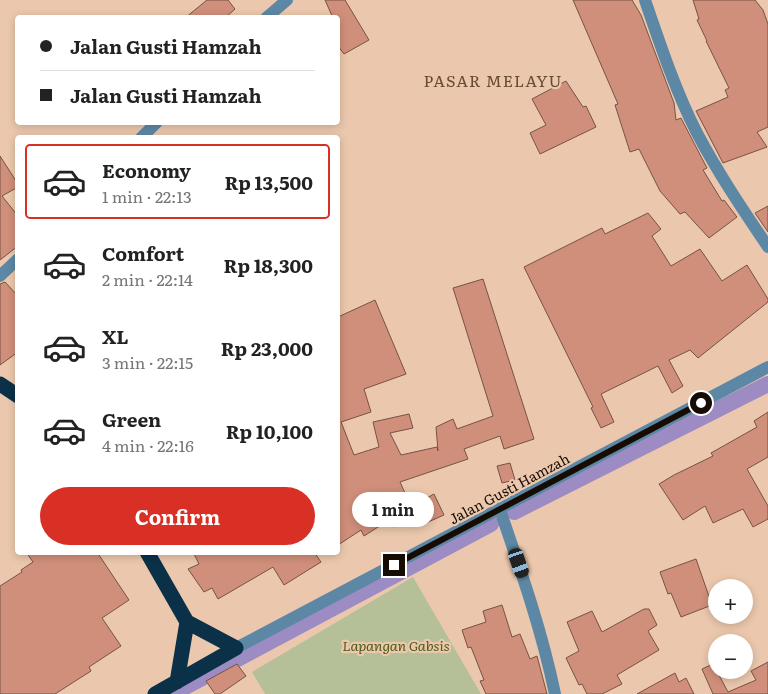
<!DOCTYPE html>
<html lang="en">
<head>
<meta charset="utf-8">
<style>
	body { margin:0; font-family:Literata,serif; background:#f2f2f2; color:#222; height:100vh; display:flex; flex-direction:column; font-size:19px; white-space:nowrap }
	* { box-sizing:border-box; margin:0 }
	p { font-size:16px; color:#767676 }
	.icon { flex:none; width:28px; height:28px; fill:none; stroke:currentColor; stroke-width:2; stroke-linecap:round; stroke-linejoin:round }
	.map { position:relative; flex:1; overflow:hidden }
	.sheet { position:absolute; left:15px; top:135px; width:325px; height:420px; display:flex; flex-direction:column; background:#fff; border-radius:5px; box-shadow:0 2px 8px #0003 }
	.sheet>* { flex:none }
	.top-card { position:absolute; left:15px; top:15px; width:325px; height:110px; border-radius:5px; box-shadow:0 2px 8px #0003; display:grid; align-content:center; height:110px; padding:0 25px; background:#fff }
	.fabs { position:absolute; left:708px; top:579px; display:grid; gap:10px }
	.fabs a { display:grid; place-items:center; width:45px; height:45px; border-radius:50%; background:#fff; box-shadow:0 2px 8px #0003; font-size:25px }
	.end { position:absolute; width:22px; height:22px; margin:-11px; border:6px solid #170c04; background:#fff; box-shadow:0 0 0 2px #fff }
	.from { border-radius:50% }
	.bubble { position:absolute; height:35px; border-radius:18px; background:#fff; box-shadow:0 2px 8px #0003; font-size:16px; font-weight:700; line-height:35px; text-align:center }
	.car { position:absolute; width:15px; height:30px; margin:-15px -8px; border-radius:6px; box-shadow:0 0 4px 1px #0007; background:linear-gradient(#222 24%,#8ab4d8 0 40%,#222 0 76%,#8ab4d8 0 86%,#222 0) }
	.top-card b { display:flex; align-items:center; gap:18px; height:48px; font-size:19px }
	.top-card b+b { border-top:1px solid #e0e0e0 }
	.top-card i { width:12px; height:12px; background:#222 }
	ul { padding:9px 0 0; list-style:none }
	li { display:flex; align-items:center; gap:15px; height:75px; margin:0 10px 8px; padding:0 15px; border:2px solid transparent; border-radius:5px }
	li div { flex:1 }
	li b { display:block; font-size:19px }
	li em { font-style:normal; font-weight:700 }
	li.active { border-color:#d93025 }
	li>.icon { width:45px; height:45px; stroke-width:1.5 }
	.primary-button { display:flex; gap:10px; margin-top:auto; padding:10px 25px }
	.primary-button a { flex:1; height:58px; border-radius:30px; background:#d93025; color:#fff; font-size:20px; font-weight:700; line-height:58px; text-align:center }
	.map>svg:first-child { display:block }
	.green { fill:#b5bf98 }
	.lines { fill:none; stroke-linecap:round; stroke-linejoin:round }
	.canal { stroke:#9d8bc4; stroke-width:16 }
	.building { fill:#d08f7a; stroke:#775246 }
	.minor { stroke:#5c88a5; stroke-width:12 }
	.highway { stroke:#0a3147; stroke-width:15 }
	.route { stroke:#170c04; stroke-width:6 }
	.labels { text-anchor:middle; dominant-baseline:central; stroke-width:4.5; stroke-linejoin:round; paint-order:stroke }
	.street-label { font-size:14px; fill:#170c04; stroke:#ebc8ad }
	.park-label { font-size:14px; font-style:italic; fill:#505c17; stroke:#ebc8ad }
	.quarter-label { font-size:16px; letter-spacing:1px; fill:#674a33; stroke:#ebc8ad }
</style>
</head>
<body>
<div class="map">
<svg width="768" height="694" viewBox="0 0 768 694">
	<rect width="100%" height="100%" fill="#ebc8ad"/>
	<path class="green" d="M 413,577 L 481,694 L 265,694 L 252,672 Z"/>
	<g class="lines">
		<path class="canal" d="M 514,512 L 768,384
			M 172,694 L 491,524"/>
	</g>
	<path class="building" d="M 207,0 L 228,0 L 235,9 L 225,18 L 185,18 Z
		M 325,0 L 345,0 L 369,40 L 344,54 L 338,46 L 338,18 L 333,18 Z
		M 573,0 L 632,0 L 641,15 L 674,103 L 676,120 L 681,118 L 707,168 L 703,170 L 722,201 L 724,200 L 737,217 L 709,238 L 685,212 L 680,214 L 660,191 L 639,149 L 630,152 L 615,105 L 618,104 Z
		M 693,0 L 755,0 L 763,10 L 768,24 L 768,127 L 757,132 L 767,147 L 723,163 L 696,111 L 728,97 L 725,90 L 729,88 L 706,41 L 707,41 L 697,20 L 699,19 Z
		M 566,81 L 583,107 L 586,106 L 596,127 L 540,154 L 530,133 L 546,125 L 532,99 Z
		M 0,156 L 18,184 L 18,187 L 2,196 L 18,216 L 18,246 L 0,260 Z
		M 768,206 L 768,232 L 755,213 Z
		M 648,213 L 661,229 L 652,236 L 671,266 L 700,249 L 722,281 L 747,265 L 768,299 L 768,302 L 698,358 L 690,350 L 669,360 L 683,386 L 672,393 L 658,366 L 601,394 L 614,422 L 601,428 L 591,408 L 593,407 L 524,267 L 602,228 L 605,234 Z
		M 483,279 L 534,439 L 504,449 L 500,436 L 464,449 L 468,459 L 400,482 L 415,515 L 393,527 L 389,520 L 364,536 L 361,530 L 338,545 L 338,317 L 375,300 L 406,374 L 364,389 L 371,412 L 341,422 L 354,455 L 379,447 L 373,422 L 409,414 L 413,428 L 390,433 L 401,455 L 437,447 L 438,451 L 436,427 L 453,419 L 457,429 L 493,416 L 453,288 Z
		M 5,282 L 18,296 L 18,352 L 0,365 L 0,284 Z
		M 768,412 L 768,457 L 747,469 L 768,506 L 768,519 L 753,527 L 743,509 L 713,523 L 705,506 L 683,520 L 659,484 L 674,475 L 713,456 L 711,453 L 757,427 L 754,421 Z
		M 510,463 L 515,480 L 502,483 L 497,466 Z
		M 434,494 L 444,515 L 419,526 L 412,506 Z
		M 26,552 L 97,552 L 129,600 L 102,618 L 121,646 L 89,667 L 91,671 L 55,694 L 0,694 L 0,586 L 22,572 L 21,570 L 33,562 Z
		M 193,552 L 314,552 L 321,562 L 284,585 L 273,567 L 218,599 L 212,588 L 204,592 L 188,569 L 199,564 Z
		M 696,559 L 712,605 L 681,617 L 671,593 L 668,594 L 660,572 Z
		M 502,605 L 512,637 L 520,634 L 530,659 L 537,656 L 547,694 L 486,694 L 480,681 L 484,680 L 471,647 L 468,648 L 462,630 L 486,622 L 483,611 Z
		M 644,609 L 649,609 L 657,625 L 648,631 L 659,650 L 617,675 L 622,684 L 602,694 L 587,694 L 582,684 L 579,685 L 566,658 L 579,651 L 567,622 L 592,611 L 602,632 Z
		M 768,662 L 768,694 L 713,694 L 702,669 L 713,664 L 728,692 L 756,680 L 751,671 Z
		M 237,664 L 246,676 L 220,694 L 215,694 L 206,681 Z
		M 675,673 L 679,682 L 686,678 L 694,694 L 637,694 Z"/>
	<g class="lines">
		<path class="minor" d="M 645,0 C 660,44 676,92 697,133 C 718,173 743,210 768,247
			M 266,18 L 287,0
			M 141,138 L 157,122
			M 0,276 L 18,259
			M 500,510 C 521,571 542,631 555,694
			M 236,648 L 768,367"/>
		<path class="highway" d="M 0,384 L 18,396
			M 147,552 L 187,622 L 236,648
			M 177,682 L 187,622
			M 155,694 L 236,648"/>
	</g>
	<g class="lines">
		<path class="route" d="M 394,565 L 701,403"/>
	</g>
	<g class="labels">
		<g class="street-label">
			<text transform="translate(509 488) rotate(-28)">Jalan Gusti Hamzah</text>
		</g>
		<g class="park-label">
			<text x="396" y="645">Lapangan Gabsis</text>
		</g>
		<g class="quarter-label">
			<text x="493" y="80">PASAR MELAYU</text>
		</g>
	</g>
</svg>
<div class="fabs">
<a>+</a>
<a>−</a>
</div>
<i class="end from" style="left:701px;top:403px"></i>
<i class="end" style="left:394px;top:565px"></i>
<div class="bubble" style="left:352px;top:492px;width:82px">1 min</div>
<i class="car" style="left:519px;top:563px;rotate:161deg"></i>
<div class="top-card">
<b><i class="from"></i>Jalan Gusti Hamzah</b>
<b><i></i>Jalan Gusti Hamzah</b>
</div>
<section class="sheet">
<ul>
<li class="active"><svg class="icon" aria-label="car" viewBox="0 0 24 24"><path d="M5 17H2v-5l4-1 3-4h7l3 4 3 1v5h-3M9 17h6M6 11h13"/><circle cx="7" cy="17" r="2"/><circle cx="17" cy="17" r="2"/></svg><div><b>Economy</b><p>1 min · 22:13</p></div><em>Rp 13,500</em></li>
<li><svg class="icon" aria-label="car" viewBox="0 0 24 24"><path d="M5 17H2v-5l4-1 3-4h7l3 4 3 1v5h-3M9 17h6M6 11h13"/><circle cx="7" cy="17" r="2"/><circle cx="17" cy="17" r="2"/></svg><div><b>Comfort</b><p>2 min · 22:14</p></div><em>Rp 18,300</em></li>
<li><svg class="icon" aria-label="car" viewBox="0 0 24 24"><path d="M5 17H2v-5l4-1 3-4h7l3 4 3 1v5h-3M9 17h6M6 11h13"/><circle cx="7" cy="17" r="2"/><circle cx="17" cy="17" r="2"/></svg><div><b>XL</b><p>3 min · 22:15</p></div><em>Rp 23,000</em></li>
<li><svg class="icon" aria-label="car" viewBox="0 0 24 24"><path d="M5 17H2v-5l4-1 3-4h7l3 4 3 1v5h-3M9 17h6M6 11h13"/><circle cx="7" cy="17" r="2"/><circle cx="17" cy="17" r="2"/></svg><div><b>Green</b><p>4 min · 22:16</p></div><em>Rp 10,100</em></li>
</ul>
<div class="primary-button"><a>Confirm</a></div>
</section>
</div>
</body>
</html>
